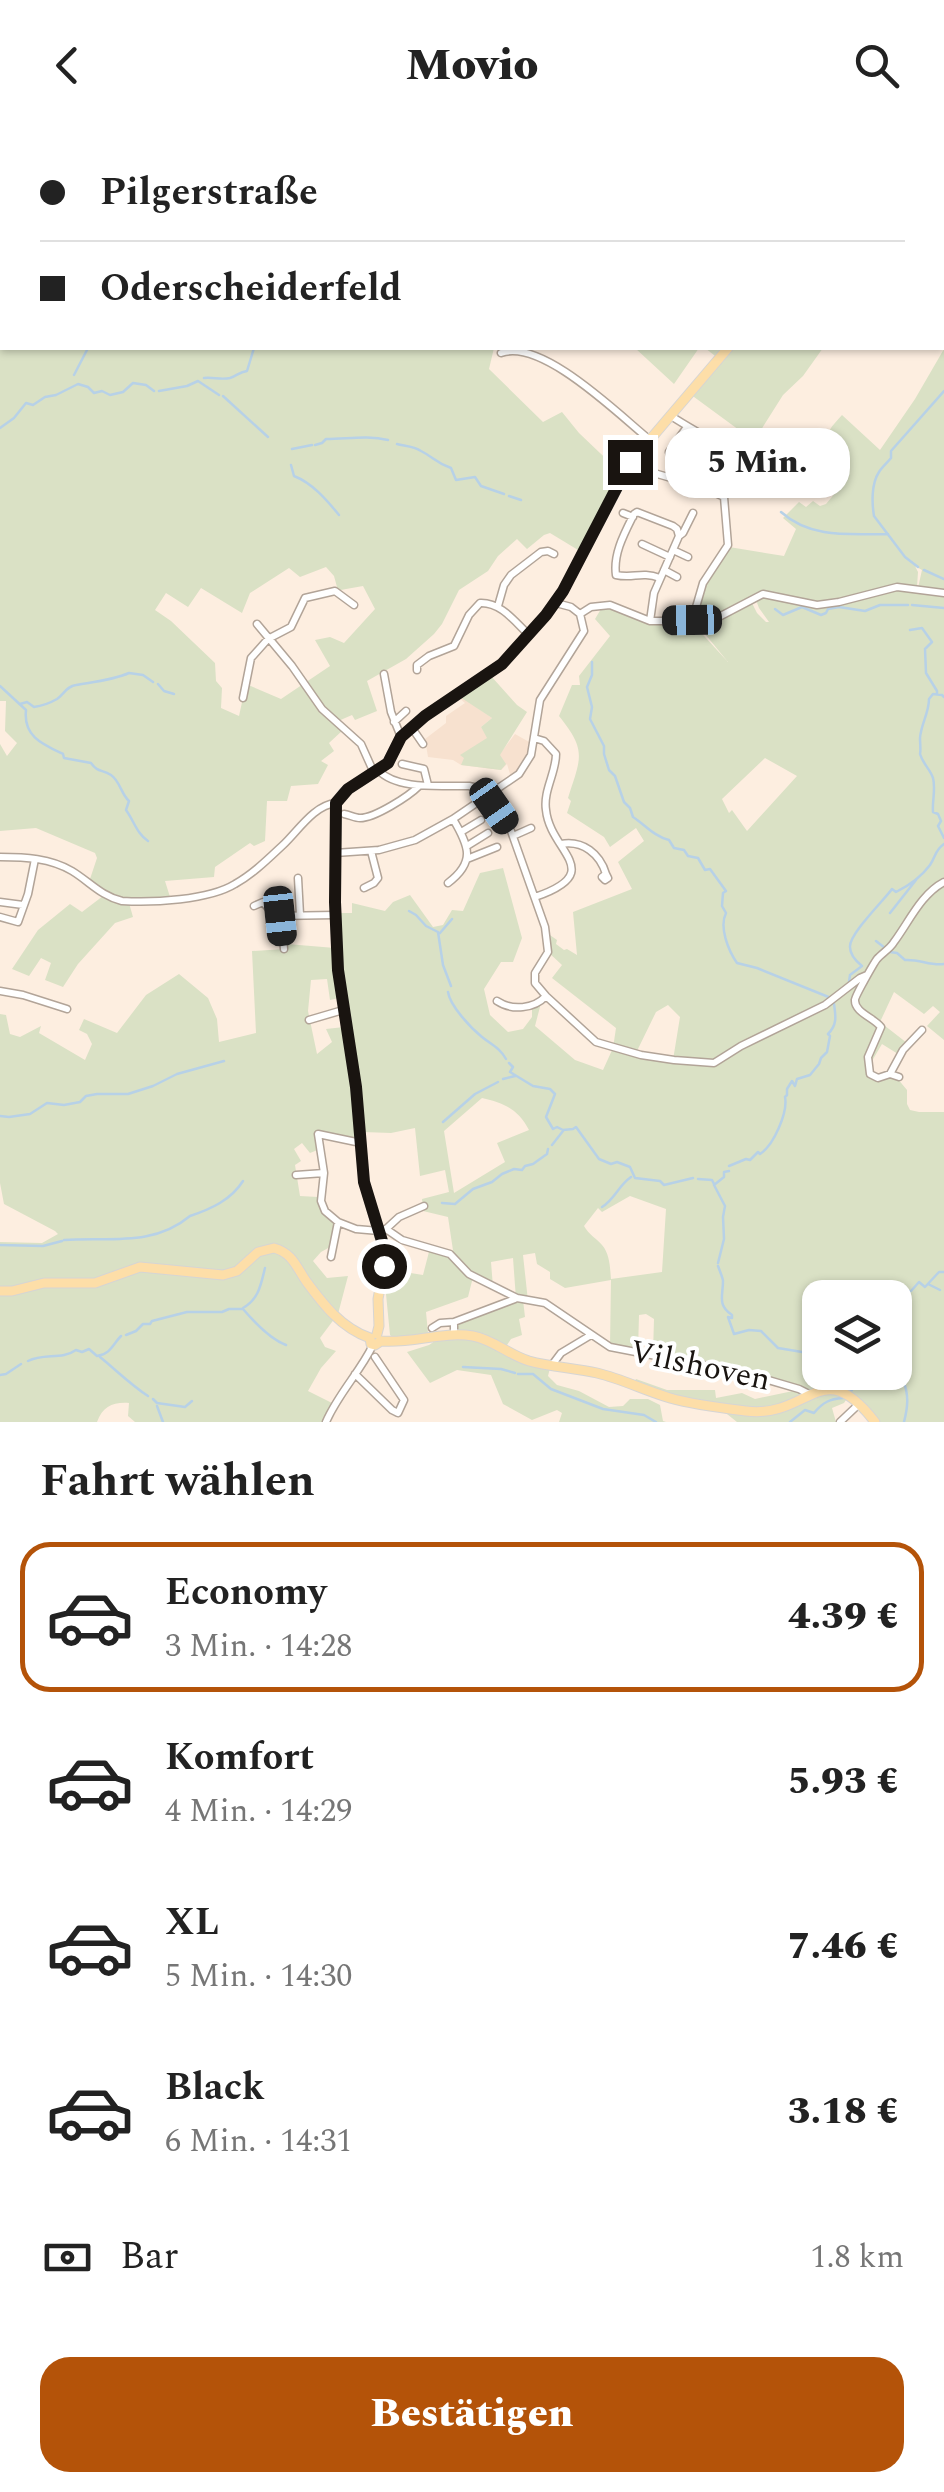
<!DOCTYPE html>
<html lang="de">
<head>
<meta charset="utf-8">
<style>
	body { margin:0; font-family:Spectral,serif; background:#f2f2f2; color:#222; height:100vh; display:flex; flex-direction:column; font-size:38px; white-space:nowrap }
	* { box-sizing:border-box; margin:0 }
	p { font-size:32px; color:#767676 }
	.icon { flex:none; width:55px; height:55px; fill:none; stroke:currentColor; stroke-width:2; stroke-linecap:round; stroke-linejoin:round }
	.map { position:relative; height:1292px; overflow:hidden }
	.panel { display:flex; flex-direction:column; background:#fff; flex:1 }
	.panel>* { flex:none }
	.banner { position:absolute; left:0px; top:0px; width:945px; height:220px; box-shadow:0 2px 8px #0004; display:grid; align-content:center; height:220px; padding:0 40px; background:#fff }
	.buttons { position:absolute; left:802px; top:1150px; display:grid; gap:20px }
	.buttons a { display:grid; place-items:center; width:110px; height:110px; border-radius:20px; background:#fff; box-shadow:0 2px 8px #0004; font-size:50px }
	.end { position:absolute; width:45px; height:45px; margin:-22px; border:12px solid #191410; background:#fff; box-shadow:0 0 0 5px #fff }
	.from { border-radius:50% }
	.bubble { position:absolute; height:70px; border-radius:30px; background:#fff; box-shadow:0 2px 8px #0004; font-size:32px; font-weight:800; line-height:70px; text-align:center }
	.car { position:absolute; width:30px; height:60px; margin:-30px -15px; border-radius:12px; box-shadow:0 0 8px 2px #0007; background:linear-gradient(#222 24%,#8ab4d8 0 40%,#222 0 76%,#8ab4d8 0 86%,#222 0) }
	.banner b { display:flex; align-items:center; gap:35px; height:95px; font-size:38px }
	.banner b+b { border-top:2px solid #e0e0e0 }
	.banner i { width:25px; height:25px; background:#222 }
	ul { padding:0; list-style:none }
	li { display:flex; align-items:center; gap:30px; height:150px; margin:0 20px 15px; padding:0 20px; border:5px solid transparent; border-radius:30px }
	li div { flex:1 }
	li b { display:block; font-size:38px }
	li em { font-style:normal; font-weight:800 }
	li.current { border-color:#b45309 }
	li>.icon { width:90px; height:90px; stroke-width:1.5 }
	h2 { padding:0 40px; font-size:45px; line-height:120px }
	.pay { display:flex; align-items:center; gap:25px; height:110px; padding:0 40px; font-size:38px }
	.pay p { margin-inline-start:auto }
	.button { display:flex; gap:20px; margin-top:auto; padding:20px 40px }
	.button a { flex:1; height:115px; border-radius:30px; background:#b45309; color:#fff; font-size:40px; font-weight:800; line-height:115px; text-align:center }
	header { display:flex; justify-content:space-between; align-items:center; height:130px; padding:0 40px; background:#fff; font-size:45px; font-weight:800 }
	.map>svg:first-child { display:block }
	.built { fill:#f7e1cf }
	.green { fill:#dae1c5; fill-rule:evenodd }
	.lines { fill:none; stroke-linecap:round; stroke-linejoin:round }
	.stream { stroke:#b7d1e7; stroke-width:2.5 }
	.minor-casing { stroke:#b2a498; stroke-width:9 }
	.major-casing { stroke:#d6d5d4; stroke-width:11 }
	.minor { stroke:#fff; stroke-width:6 }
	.major { stroke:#fddea8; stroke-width:9 }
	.route { stroke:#191410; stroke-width:12 }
	.labels { text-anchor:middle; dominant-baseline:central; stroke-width:8; stroke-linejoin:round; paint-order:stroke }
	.street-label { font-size:32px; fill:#191410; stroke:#fff }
</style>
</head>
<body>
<header><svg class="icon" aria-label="back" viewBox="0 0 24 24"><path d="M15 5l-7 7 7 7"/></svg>Movio<svg class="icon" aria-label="search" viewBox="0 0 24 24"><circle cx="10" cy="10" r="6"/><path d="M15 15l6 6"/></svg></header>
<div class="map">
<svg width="944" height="1292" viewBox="0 0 944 1292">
	<rect width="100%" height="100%" fill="#fdeee0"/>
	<path class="built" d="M 460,566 L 492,588 L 481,597 L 499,625 L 515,604 L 531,613 L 527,629 L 516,643 L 510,644 L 507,634 L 501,640 L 461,635 L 453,630 L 428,627 L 425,609 L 446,593 L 446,586 L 465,573 L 458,567 Z"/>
	<path class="green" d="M 0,0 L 110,0 L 115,2 L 2,2 L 2,218 L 494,218 L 489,239 L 543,292 L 562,282 L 579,303 L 621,343 L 583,423 L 550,403 L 544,405 L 527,419 L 517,409 L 498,426 L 488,441 L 459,460 L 442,494 L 434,504 L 406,529 L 367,551 L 377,581 L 355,590 L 352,585 L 336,592 L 343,600 L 329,613 L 334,621 L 321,631 L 328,635 L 318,654 L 291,656 L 287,671 L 267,671 L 265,711 L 254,716 L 250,713 L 215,737 L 214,747 L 165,751 L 170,767 C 130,770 124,774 89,752 L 97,728 L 95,723 L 36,698 L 0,701 L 0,614 L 7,626 L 17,613 L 5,601 L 6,571 L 0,571 ZM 326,437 L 334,446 L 337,457 L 335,461 L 363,456 L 375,479 L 344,513 L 330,507 L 315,510 L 330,536 L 281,569 L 246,554 L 239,586 L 221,578 L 222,558 L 216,551 L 215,533 L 171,491 L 155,480 L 166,463 L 188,477 L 201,458 L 242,483 L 250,463 L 289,438 L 300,447 Z
		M 635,218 L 699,218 L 674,254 Z
		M 705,218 L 823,218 L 803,246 L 783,265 L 754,311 L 690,264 L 719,229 Z
		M 944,219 L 944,461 L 918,458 L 922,440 L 915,436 L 918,442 L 917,457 L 893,455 L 869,462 L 871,464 L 898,458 L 944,465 L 944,910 L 927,896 L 940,882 L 933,876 L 924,884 L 894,862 L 880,892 L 907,913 L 898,924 L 882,914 L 869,936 L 866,936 L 868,944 L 877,949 L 897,948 L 907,960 L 907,974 L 910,980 L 919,982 L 944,982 L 944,1292 L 870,1292 L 848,1267 L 844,1273 L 832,1278 L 836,1292 L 737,1292 L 722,1280 L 722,1276 L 666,1266 L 633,1254 L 636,1249 L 667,1260 L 715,1260 L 716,1268 L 742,1263 L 755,1269 L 793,1261 L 744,1243 L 653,1223 L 654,1189 L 646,1184 L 639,1185 L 638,1221 L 610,1216 L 611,1150 L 565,1158 L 550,1149 L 550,1142 L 537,1134 L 535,1123 L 523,1125 L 528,1171 L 523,1170 L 525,1187 L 519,1189 L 522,1205 L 511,1209 L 503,1221 L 520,1230 L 547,1236 L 550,1238 L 548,1246 L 557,1255 L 579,1261 L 609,1277 L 623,1276 L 630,1269 L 648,1269 L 660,1275 L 663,1291 L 666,1292 L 559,1292 L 562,1283 L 557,1280 L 532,1290 L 503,1274 L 491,1245 L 457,1240 L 430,1253 L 407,1222 L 429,1215 L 444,1205 L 454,1205 L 454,1192 L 460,1189 L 516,1169 L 513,1128 L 491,1132 L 493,1157 L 473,1147 L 468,1167 L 426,1182 L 428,1203 L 394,1209 L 390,1205 L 386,1164 L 392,1140 L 423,1145 L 430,1118 L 454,1127 L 448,1087 L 423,1081 L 422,1069 L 449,1062 L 445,1040 L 420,1046 L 415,998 L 391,1003 L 363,1002 L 362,1007 L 360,958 L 352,924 L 355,923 L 353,910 L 349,910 L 348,904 L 352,903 L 344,853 L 341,853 L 340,848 L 343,847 L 339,783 L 352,783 L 352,773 L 385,781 L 393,772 L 410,765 L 433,797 L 443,795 L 452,780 L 463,781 L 480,743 L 503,738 L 522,808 L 513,832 L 501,832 L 484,859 L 490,885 L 508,902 L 523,899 L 532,887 L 532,877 L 541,873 L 535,896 L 575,930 L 603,940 L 613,918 L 616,898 L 552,848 L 562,835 L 548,822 L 547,803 L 557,810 L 556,814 L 564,820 L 567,819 L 577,825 L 573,782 L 632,759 L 618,732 L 644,711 L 636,698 L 610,717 L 604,707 L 567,683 L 571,671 L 568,668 C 581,627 587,621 559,586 L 572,555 L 580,555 L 579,546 L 610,506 L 595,489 L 601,479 C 620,477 633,491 651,494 C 665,496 680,491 694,495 L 728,532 L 696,493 L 715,491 L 751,471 L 757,483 L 766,492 L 769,492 L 759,478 L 754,465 L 715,488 L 696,490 L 694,486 L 704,453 L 729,417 L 784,426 L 796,399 L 783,388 L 799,372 L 806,377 L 813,371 L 820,376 L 826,374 L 836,362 L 833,354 L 850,331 L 824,319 C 825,303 832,296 842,285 L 880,320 L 915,269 ZM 765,628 L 797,646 L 747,701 L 732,680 L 729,683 L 722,669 ZM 668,875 L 680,887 L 673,930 L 636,923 L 656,882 ZM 482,968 C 504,973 518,979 529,1000 L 497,1013 L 505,1032 L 454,1063 L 444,1001 ZM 630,1066 L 666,1079 L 662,1142 L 611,1149 C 610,1138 610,1124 602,1115 C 596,1108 589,1105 584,1096 L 598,1078 L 602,1082 ZM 820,1168 L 895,1168 L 895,1242 L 820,1242 Z
		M 491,546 L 517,575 L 527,582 L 500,625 L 506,634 L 501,640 L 461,635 L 464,628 L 460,625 L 487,608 L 481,597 L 492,588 L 460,567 Z
		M 103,766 L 129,773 L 133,787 L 115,793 L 78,834 L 63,857 L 45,850 L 51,833 L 41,828 L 29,846 L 12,839 L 38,800 L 70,774 L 82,782 Z
		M 287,814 L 335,818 L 339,868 L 330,870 L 327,849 L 311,850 L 308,881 L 317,924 L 332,912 L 326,899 L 344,897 L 359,1009 L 355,1011 L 318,1005 L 320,1019 L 310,1023 L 302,1013 L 294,1019 L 301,1031 L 295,1035 L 300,1066 L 318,1067 L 336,1094 L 330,1117 L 321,1122 L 313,1131 L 327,1148 L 348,1146 L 338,1184 L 320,1208 L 325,1217 L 336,1221 L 321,1238 L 308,1261 L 334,1274 L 326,1292 L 135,1292 L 128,1286 L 129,1273 C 113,1272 103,1276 97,1292 L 0,1292 L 0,1112 L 42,1113 L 58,1104 L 55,1101 L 4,1074 L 0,1053 L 0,884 L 6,885 L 10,904 L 20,907 L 41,896 L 39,903 L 85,930 L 92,914 L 87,904 L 79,900 L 84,889 L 117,903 L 146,865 L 179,844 L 208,868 L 217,889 L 219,912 L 256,903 L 252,821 L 284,819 Z"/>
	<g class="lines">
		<path class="stream" d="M 550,2 L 552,0
			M 664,2 L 665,0
			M 74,245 L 88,218
			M 204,248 C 213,247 221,250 230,248 C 237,246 239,242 247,241 L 254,218
			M 159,261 L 187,256 L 198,251 L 219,265
			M 223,266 L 268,307
			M 0,298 L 14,288 L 26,273 L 33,275 L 45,267 L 56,265 L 78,254 L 88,257 L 94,263 L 102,261 L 110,265 L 123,262 L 133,253 L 146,255 L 154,261
			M 397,314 C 405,316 414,316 421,321 C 435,328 434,332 451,338 L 456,350 L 475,347 L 481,356 L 504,364
			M 315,315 L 322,313 L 326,309 C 348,309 367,305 388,310
			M 292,319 L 312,315
			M 291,335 L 294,346 C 312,353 326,369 339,385
			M 509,366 L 521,370
			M 781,382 C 811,409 850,404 888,404
			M 918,437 L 905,427 L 874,386 C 872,374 871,354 879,342 C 882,337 887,333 891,328 L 891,321 L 944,261
			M 924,440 L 944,449
			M 912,475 L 944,478
			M 775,479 L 783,485 L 802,477 L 821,485 L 826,483 L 828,479 L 839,477 L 865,481 L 880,475 L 908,475
			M 910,500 L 922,498 L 932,512 L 925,519 L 926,543 L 937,561 L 937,564
			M 592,532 L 592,545 L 587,557 L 592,577 L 590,589 L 604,616 L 604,624 L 609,640 L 615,646 L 624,672 L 630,678 L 633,687 C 644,694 655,707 669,710 L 674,718 L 684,720 L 688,726 L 698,728 L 705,740 L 710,739 L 726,761 L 723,763 L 722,776 L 726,783 C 719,797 728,820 737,833 L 757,838 L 831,868
			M 158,554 L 164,561 L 174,564
			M 0,556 L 26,580 C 23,606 42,614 63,624 L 64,628 L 91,633 C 98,643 102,639 111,645 C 120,651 121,664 129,671 L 126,680 C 134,691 137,704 148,711
			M 944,567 L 942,565 L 933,564 L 929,569 C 929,583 921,594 920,608 C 920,614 921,619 920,624 C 923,634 930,639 933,648 C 936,659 932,671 933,682 L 938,684 L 941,691 L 938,696 L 944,708
			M 20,574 L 27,572 L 34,577 C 42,576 50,573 57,569 C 64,564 67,556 76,555 C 93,552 113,550 129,543 L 143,545 L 153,552
			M 409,781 L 416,785 L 426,796 L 438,802 L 443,835 L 451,856
			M 890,783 L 916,750
			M 440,803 L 452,789
			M 876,811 L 885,818
			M 890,822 L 897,823 L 905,830 C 920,829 930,836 944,834
			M 849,852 L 850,845 L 862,836 C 857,832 850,826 850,817 C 849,804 885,769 892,759 L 896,762 C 908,756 922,746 930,735 C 936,726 935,720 944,714
			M 448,862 C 450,876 471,898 482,907 C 492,915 500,918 506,929
			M 509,933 L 513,937 L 510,942 L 533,956 L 550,959 L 555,964 L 546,987 L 553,999 L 557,997 L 563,1000 L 573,999 L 576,997 L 599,1029 L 611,1034 L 617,1032 L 630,1037 L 635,1048 L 660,1051 L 664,1055 L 693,1048
			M 503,949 L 515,946
			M 0,986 L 9,987 L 30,984 L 47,973 L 64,975 L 80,972 L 86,966 L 97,964 L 128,964 L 153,956 L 177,944 L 224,931
			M 443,992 L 475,964 L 498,952
			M 552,1015 L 563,1001
			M 729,1036 L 746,1029 L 750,1030 L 758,1022 L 760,1024 C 774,1015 788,982 785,967 L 787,965 L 787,959 L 792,951 L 795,956 L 797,949 L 810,945 L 819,934 L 821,928 L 827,922 L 830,906 L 828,904 C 837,895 836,887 834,874
			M 698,1049 L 712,1050 L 714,1054
			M 442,1073 L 455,1074 L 473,1059 L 492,1052 L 502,1044 L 514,1039 L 522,1040 L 525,1036 L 533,1034 L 547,1024 L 548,1019
			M 602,1077 C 615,1069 618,1056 631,1047
			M 64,1110 C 109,1107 153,1117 190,1086 C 211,1079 231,1070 243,1051
			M 0,1115 L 43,1116 L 62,1111
			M 718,1133 L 724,1109 L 723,1087 L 725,1076 L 714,1055 L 724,1047 L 724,1042 L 729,1041
			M 718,1136 C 719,1139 723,1148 723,1151 C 723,1166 717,1175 732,1185 L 732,1188 L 728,1187 L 734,1204 L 749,1200 L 761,1201 L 778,1218 L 820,1225
			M 928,1154 L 940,1160
			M 905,1162 L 911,1161 L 919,1152 L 925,1157 L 939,1142 L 944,1142
			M 894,1168 L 898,1164
			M 243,1178 C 259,1169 261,1154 265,1138
			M 126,1205 L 136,1201 L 143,1194 L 150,1194 L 152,1191 L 187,1182 L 222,1182 L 229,1179 L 243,1179 C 255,1193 270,1209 286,1215
			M 100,1227 C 116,1240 131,1255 148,1266
			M 28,1231 C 44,1223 62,1230 76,1220 L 82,1222 L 89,1219 L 97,1226 C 111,1224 113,1214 121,1206
			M 463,1237 L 501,1239 L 515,1243
			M 895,1242 L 896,1247 L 903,1250 C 909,1265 908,1276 904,1292
			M 518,1244 L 533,1244 L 551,1259 L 603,1279 L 644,1285 L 656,1292
			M 0,1245 L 6,1244 L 21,1234
			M 851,1261 L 867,1242
			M 153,1269 L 157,1273 L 185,1277 L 192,1271
			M 157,1276 L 163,1292
			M 790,1292 L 805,1280 L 814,1283 C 823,1272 830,1269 843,1268"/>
		<g class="minor-casing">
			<path id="minor" d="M 607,0 L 608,2
				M 812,0 L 814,2
				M 124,2 L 125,0
				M 261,2 L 267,0
				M 899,2 L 900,0
				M 942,80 L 944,80
				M 501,223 C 542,208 619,285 650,310
				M 671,286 C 691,299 713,310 733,324 C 758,340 769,367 803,350 C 815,344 821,339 824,327
				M 682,331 L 671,328 L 669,322 L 687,297
				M 797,331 L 812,345
				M 630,336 L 702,357 L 724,367 L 728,415 L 703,453 L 692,491
				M 709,359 L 736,325
				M 623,383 L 633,387
				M 642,414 L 670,427
				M 673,420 L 688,427
				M 664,440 L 677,447
				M 660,448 C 640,441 634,449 616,445 C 613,424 624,404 634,384 L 637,382 L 673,396 L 677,399 L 679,406
				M 556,473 L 571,477 L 580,484
				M 498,476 L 504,455 L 511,445 L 541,422 L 548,421 L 554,424
				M 580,484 L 591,477 L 610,475 L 650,491 L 706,491 L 715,489 L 763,464 L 817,475 L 839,472 L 897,457 L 944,463
				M 650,491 L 654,463 L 679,406 L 683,403 L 693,383
				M 257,494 L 292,536 L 322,579 L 361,614 L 374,643
				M 417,540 L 417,535 L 429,526 L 454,516 L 469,485 L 480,473 C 501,472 515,492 529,505
				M 384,544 L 391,582 L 401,607
				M 243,568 L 251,528 L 268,509 L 291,497 L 305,468 L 335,461 L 354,475
				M 394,592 L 406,581
				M 412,598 L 423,614
				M 534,608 L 544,611 L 556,624 C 556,643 543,661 546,680 C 550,722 608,742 535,767
				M 402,634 L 424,639 L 428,655
				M 378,640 C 398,661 442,655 469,656 L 478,658 L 484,662 L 511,701 L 545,797 L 548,822 L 535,843 L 535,853 L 546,866 L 596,912 L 641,925 L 674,930 L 714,933 L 741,916 L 825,875 L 860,848 L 867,845
				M 344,684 C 350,685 355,688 360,688 C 375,688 409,666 419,656
				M 461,702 L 481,690
				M 513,706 L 531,698
				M 561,714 C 583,710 600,724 606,744 L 602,747 L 605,750 L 608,748 L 606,744
				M 467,716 L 488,703
				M 335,723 L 379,720 L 415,710 L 453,689 L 519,644 L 531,625 L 540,570 L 584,501 L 580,484
				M 0,727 C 25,727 50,728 72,741 C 90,752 101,766 122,771 C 152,773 209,770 235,754 C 253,744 268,729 283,715 C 298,701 314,675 336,673
				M 467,729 L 497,717
				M 298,748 L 300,785
				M 448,753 C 476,732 469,716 453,689
				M 364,758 L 374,753 L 378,748 L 371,721
				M 0,772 L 23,775
				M 254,776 L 263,772 L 275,786 L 335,785
				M 281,786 L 284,819
				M 0,787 L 18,792 L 28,764 L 35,729
				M 0,861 L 23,865 L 67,879
				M 497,871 C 512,881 534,879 546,866
				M 309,890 L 343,880
				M 890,944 L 903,920 L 922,900
				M 899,947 L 890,944 L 878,948 L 870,944 L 868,927 L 881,897 C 874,888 854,882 855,870 C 855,866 874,833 877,829 C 882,823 890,819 894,812 C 909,792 921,764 944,752
				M 361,1013 L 318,1004 L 324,1043 L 321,1071 L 325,1081 L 338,1092 L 356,1099 L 379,1101 L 386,1099 L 399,1087 L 424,1076
				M 296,1045 L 324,1043
				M 386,1099 L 402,1110 L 450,1124 L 469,1144 L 517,1168 L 545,1173 L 610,1217 L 744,1243 L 799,1259 L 809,1264
				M 331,1127 L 338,1092
				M 432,1198 L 440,1193 L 454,1192
				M 454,1205 L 454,1192 L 515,1169
				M 552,1235 L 561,1223 L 591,1205
				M 355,1244 L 392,1280 L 398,1283 L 404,1270 L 375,1227
				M 326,1292 C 338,1264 360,1242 373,1215
				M 840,1292 L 859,1274"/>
		</g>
		<g class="major-casing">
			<path id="major" d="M 873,2 L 874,0
				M 0,1161 L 12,1161 L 44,1153 L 95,1153 L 140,1137 L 223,1145 L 237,1141 L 258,1122 L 274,1118 C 292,1123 296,1136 306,1151 C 323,1174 341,1198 370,1208
				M 377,1204 L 379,1196 L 378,1169 L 384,1136 L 384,1121 L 364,1052 L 356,957 L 338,840 L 335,772 L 336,673 L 344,662 L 387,634 L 401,607 L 425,586 L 502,534 L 546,485 L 563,461 L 631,332 L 728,218
				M 370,1208 L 371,1214 L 375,1215 L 381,1211 C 412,1214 442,1201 473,1206 C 494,1210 509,1225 529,1231 C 551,1237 575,1238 597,1243 C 622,1249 646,1261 670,1268 C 695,1275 721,1278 746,1281 C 810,1289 821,1222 875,1292"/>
		</g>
		<use href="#minor" class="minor"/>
		<use href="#major" class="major"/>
	</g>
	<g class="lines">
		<path class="route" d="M 384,1136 L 382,1111 L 364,1052 L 356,957 L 338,840 L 335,772 L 336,673 L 348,659 L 388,633 L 401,607 L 425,586 L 502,534 L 546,485 L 563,461 L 630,332"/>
	</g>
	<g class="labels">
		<g class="street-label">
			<text transform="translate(700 1236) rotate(12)">Vilshoven</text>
		</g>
	</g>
</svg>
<div class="buttons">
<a><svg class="icon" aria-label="layers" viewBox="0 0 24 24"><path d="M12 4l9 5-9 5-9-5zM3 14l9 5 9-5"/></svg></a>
</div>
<i class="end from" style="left:384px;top:1136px"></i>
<i class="end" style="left:630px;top:332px"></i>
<div class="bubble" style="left:665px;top:298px;width:185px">5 Min.</div>
<i class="car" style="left:692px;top:490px;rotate:269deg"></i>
<i class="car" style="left:494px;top:676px;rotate:145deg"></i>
<i class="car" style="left:280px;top:786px;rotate:174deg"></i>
<div class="banner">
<b><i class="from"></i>Pilgerstraße</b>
<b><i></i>Oderscheiderfeld</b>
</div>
</div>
<section class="panel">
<h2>Fahrt wählen</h2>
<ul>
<li class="current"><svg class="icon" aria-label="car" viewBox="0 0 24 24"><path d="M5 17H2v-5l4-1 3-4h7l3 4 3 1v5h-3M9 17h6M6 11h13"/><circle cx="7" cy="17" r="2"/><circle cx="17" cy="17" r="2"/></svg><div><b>Economy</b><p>3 Min. · 14:28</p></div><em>4.39 €</em></li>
<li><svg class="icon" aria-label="car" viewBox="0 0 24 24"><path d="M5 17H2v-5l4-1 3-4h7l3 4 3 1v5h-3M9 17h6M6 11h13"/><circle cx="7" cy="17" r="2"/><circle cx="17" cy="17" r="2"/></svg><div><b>Komfort</b><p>4 Min. · 14:29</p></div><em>5.93 €</em></li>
<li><svg class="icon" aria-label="car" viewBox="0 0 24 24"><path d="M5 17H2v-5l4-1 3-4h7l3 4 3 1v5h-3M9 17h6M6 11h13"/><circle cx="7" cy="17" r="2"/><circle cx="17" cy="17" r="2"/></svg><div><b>XL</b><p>5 Min. · 14:30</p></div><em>7.46 €</em></li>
<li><svg class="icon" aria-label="car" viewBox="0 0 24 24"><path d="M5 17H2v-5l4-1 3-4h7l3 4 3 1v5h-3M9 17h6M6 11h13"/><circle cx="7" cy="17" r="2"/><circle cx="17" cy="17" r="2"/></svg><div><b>Black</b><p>6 Min. · 14:31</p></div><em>3.18 €</em></li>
</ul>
<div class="pay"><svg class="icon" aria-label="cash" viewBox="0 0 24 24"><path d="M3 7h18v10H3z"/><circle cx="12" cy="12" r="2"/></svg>Bar<p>1.8 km</p></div>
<div class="button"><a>Bestätigen</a></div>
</section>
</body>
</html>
